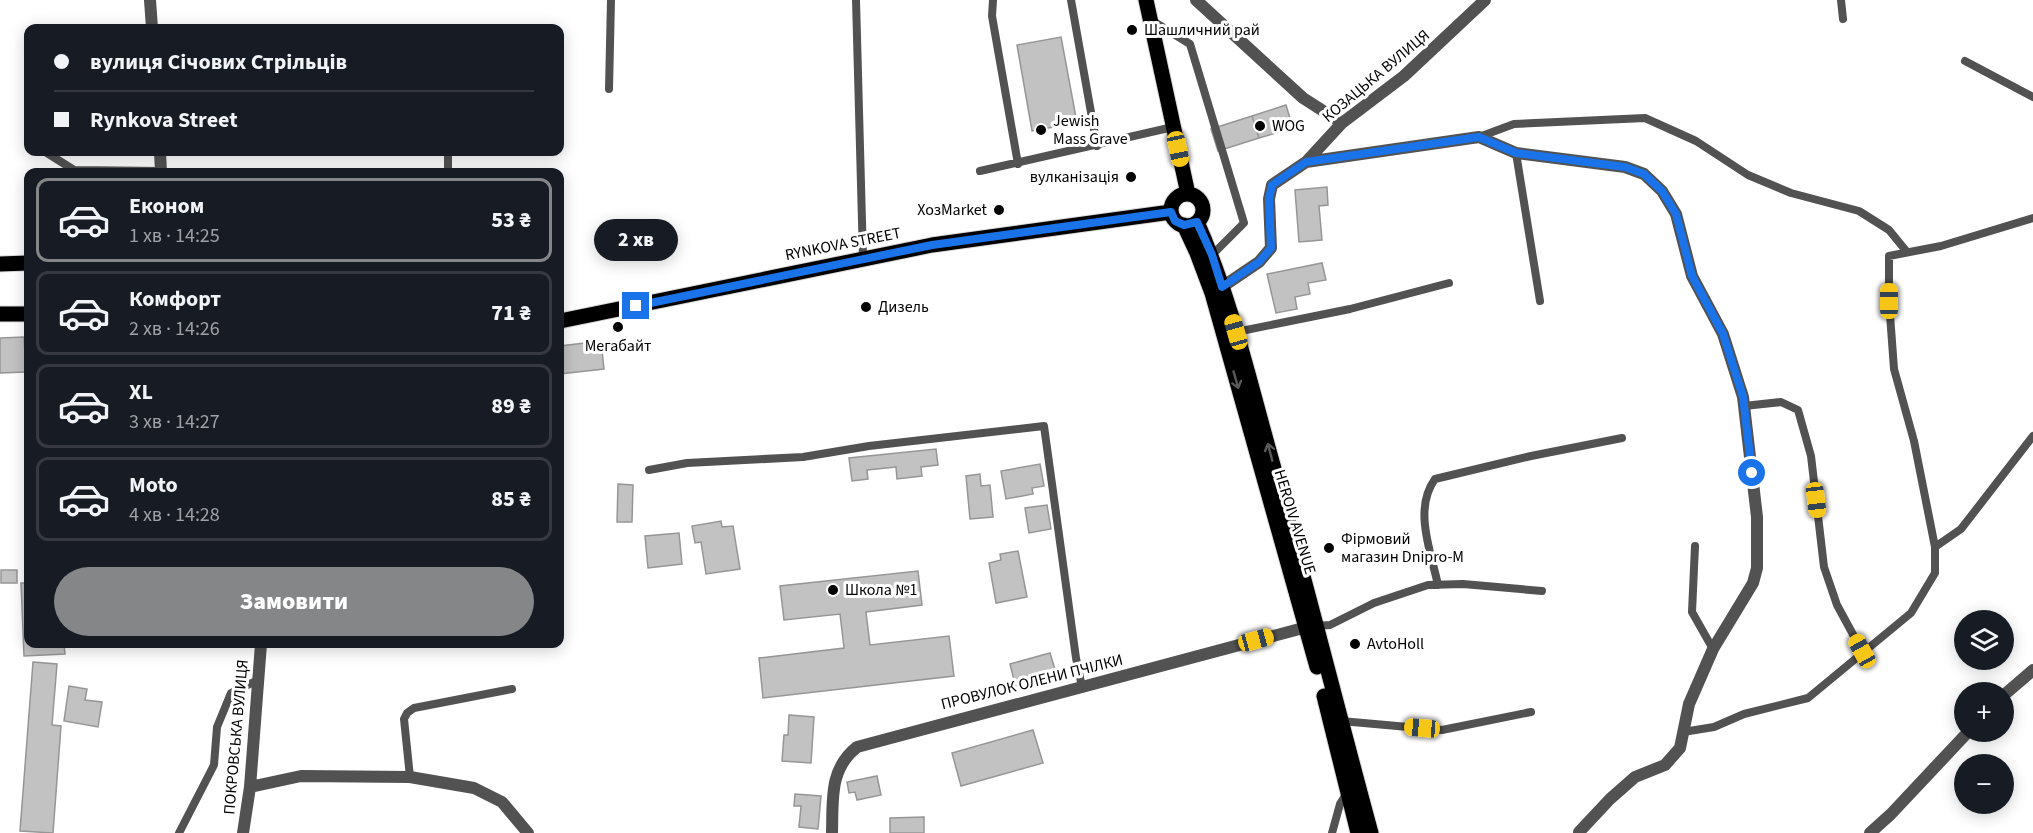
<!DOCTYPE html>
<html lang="uk">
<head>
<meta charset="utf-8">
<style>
	body { margin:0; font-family:"Source Sans 3",sans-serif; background:#242831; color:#f1f3f6; height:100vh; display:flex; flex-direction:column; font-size:22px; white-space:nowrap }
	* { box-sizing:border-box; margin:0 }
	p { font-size:20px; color:#9ea1a6 }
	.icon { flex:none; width:33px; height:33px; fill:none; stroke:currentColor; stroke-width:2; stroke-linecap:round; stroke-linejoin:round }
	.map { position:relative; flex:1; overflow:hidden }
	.drawer { position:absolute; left:24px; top:168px; width:540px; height:480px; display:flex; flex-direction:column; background:#171b24; border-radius:12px; box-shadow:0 3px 15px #0003 }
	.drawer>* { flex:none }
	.banner { position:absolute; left:24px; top:24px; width:540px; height:132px; border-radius:12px; box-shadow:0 3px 15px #0003; display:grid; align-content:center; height:132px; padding:0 30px; background:#171b24 }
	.fabs { position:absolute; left:1954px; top:610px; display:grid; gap:12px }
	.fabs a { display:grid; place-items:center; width:60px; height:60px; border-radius:50%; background:#171b24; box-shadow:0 3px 15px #0003; font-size:30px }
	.end { position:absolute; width:27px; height:27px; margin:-14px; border:8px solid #1a73e8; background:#fff; box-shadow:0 0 0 3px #fff }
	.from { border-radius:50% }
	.bubble { position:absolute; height:42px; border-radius:21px; background:#171b24; box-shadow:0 3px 15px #0003; font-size:20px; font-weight:800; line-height:42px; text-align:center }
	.car { position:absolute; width:18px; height:36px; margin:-18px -9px; border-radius:8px; box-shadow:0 0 4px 2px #0007; background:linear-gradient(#f5c518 24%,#345 0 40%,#f5c518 0 76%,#345 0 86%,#f5c518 0) }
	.banner b { display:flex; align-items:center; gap:21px; height:57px; font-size:22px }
	.banner b+b { border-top:2px solid #363941 }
	.banner i { width:15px; height:15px; background:#f1f3f6 }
	ul { padding:10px 0 0; list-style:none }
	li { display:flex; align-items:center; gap:18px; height:84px; margin:0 12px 9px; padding:0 18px; border:3px solid #363941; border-radius:12px }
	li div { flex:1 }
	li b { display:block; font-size:22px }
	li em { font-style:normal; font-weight:800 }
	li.active { border-color:#858687 }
	li>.icon { width:54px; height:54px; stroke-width:1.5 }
	.cta { display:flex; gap:12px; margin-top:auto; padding:12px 30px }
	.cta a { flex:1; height:69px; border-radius:36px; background:#858687; color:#fff; font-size:24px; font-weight:800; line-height:69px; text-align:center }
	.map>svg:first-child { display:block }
	.building { fill:#c2c2c2; stroke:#969696; stroke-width:1.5 }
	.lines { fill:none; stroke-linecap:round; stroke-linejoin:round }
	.primary-casing { stroke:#dbdbdb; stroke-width:17 }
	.service { stroke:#525252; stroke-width:8 }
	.minor { stroke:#525252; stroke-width:12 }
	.primary { stroke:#000; stroke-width:15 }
	.oneway { stroke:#595959 }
	.route { stroke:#1a73e8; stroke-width:8 }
	.poi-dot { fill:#000; stroke:#fff; stroke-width:2 }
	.labels { text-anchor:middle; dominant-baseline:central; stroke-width:6; stroke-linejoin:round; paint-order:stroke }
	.poi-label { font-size:16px; fill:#000; stroke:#fff; text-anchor:start }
	.street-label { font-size:16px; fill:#000; stroke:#fff }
</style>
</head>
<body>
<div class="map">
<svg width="2033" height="833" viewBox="0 0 2033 833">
	<rect width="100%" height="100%" fill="#fff"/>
	<path class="building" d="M 1061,37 L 1077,123 L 1032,131 L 1017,45 Z
		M 1286,105 L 1293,128 L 1259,138 L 1252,116 Z
		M 1252,116 L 1259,138 L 1218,151 L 1211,129 Z
		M 1327,187 L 1328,205 L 1319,206 L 1322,240 L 1299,242 L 1295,190 Z
		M 1322,263 L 1326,280 L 1308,283 L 1310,294 L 1295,297 L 1297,309 L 1276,313 L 1267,274 Z
		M 24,337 L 26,372 L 0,373 L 0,338 Z
		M 601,341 L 604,369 L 560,374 L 560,346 Z
		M 936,449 L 938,465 L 921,467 L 922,476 L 897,479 L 896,467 L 867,470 L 868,479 L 852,481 L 849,458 Z
		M 1040,464 L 1044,486 L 1032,488 L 1033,494 L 1006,499 L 1001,471 Z
		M 980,474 L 981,486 L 990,485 L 993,517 L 970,519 L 966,476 Z
		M 618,484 L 633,485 L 632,522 L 617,522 Z
		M 1047,505 L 1051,529 L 1029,533 L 1025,508 Z
		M 721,521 L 722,527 L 733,526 L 740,569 L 706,574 L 701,542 L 695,543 L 692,526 Z
		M 679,533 L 682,564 L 648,568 L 645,536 Z
		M 1018,551 L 1027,597 L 996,603 L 989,563 L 1001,560 L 1000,554 Z
		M 1,570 L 17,570 L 17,583 L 1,583 Z
		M 918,571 L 922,605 L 866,612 L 870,645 L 949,636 L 954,676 L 763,698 L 759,658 L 844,648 L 840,614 L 784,620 L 780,586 Z
		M 21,583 L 28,583 L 28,644 L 64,644 L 65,654 L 24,656 Z
		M 1050,653 L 1057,676 L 1016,688 L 1010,664 Z
		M 33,662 L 57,664 L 52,725 L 61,726 L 53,833 L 20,831 Z
		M 69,686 L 87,689 L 85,700 L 102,702 L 98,727 L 64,721 Z
		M 789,715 L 814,717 L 811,763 L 782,761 L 784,735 L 788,735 Z
		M 1033,730 L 1043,763 L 961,786 L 952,753 Z
		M 877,776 L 881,795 L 857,800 L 855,792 L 849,793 L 847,782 Z
		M 795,794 L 821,796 L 818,829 L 799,827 L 801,806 L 794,806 Z
		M 924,817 L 924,833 L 890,833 L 890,818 Z"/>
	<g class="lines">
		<g class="primary-casing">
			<path id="primary" d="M 1146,0 L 1188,194
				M1171 210a16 16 0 1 1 32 0a16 16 0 1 1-32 0Z
				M 1197,222 C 1229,294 1247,371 1268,447 C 1304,575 1336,704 1371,833
				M 1184,225 L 1197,253 L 1212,293 L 1317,667
				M 0,264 L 28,263
				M 0,314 L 28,314
				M 560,321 L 932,245 L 1171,212
				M 1324,696 L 1358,833"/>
		</g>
		<path class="service" d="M 856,0 L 863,258
			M 993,0 L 992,16 L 1018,164
			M 1071,0 L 1097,146
			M 1841,0 L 1843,19
			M 1151,20 L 1190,44 L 1244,223 L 1212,255
			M 1965,61 L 2033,97
			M 609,89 L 611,0
			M 1479,137 L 1514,124 L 1645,118 L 1696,141 L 1748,175 L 1791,193 L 1859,211 L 1889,230 L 1907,252
			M 448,152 L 448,172
			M 47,153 L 74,170 L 161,171
			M 1516,153 L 1540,301
			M 980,171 L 1173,127
			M 1236,332 L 1350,309 L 1449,283
			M 1744,406 L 1781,402 L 1798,410 L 1811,456 L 1824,567 L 1837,605 L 1862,651
			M 649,470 L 687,463 L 803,457 L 869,446 L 1044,426 L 1076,658 L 1082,687
			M 1695,546 L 1692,612 L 1713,649
			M 1935,547 L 1914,441 L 1894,369 L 1889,301 L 1889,256 L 1941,246 L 2033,218
			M 1438,585 C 1431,552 1413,509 1435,479 L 1531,456 L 1622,438
			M 1315,626 L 1330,625 L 1374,603 L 1428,585 L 1463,584 L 1542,591
			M 1341,721 L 1442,730 L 1531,712
			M 1683,732 L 1714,727 L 1744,714 L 1808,698 L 1911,613 L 1935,573 L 1935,547 L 1961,529 L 2033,436
			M 410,777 L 404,719 L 407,713 L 414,708 L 512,689
			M 179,833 L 214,765 L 217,727 L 231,693 L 258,680
			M 1332,833 L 1340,804 L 1347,793"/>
		<path class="minor" d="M 150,0 L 152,28
			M 1196,0 L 1303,98 L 1342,123
			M 160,152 L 161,172
			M 1306,162 L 1479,137 L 1516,153 L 1625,167 L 1644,174 L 1662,191 L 1676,214 L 1692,276 L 1723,334 L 1743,397 L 1757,517 L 1757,568 L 1753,583 L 1713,649 L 1689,704 L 1680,748 L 1665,765 L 1635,777 L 1610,799 L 1579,832
			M 1222,287 L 1259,262 L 1271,248 L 1269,199 L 1272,185 L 1306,162 L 1342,123 L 1404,76 L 1485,0
			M 2004,695 L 2033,670
			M 250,787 L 301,776 L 410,777 L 474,788 L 502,802 L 528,833
			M 243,833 L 250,787 L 261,644
			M 832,833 C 833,800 829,769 857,747 L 1307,627
			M 1870,833 L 1891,814 L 1968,732"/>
		<use href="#primary" class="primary"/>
	</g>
	<defs><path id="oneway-shaft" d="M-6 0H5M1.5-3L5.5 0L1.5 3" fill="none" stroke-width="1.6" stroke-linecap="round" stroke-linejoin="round" transform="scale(1.5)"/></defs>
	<g class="oneway">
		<use href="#oneway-shaft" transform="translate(1236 380) rotate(74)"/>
		<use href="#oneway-shaft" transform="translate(1270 452) rotate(-105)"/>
	</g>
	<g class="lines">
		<path class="route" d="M 636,306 L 932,245 L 1171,212 L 1175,221 L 1184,225 L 1197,222 L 1212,255 L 1222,287 L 1259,262 L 1271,248 L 1269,199 L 1272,185 L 1306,162 L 1479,137 L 1516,153 L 1625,167 L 1644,174 L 1662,191 L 1676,214 L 1692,276 L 1723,334 L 1743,397 L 1752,473"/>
	</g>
	<g class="poi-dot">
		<circle cx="1132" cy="30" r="6"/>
		<circle cx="1260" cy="126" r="6"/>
		<circle cx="1041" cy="130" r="6"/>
		<circle cx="1131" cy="177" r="6"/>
		<circle cx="999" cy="210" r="6"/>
		<circle cx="866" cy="307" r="6"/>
		<circle cx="618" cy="327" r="6"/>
		<circle cx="1329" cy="548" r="6"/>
		<circle cx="833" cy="590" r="6"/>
		<circle cx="1355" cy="644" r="6"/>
	</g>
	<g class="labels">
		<g class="poi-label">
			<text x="1144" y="30">Шашличний рай</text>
			<text x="1053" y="121">Jewish<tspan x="1053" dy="18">Mass Grave</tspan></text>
			<text x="1272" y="126">WOG</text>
			<text x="1119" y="177" text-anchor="end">вулканізація</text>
			<text x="987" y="210" text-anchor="end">ХозMarket</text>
			<text x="878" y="307">Дизель</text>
			<text x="618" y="346" text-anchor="middle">Мегабайт</text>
			<text x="1341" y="539">Фірмовий<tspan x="1341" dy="18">магазин Dnipro-M</tspan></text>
			<text x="845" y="590">Школа №1</text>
			<text x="1367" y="644">AvtoHoll</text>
		</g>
		<g class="street-label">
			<text transform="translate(1376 76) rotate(-40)">КОЗАЦЬКА ВУЛИЦЯ</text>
			<text transform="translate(843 244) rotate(-11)">RYNKOVA STREET</text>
			<text transform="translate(1295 522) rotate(73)">HEROIV AVENUE</text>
			<text transform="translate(1032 682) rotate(-14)">ПРОВУЛОК ОЛЕНИ ПЧІЛКИ</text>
			<text transform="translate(236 737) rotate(-85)">ПОКРОВСЬКА ВУЛИЦЯ</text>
		</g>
	</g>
</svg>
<div class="fabs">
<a><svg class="icon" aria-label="layers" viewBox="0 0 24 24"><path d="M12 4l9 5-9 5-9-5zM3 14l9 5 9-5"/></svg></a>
<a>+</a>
<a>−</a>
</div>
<i class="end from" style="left:1752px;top:473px"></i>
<i class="end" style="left:636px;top:306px"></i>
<div class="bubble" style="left:594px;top:219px;width:84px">2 хв</div>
<i class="car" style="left:1178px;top:149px;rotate:168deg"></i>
<i class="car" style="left:1889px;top:301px;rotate:0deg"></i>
<i class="car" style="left:1236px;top:332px;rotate:344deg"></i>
<i class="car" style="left:1816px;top:500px;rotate:173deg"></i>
<i class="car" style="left:1256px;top:640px;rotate:75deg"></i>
<i class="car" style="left:1862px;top:651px;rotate:331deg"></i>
<i class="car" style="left:1422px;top:728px;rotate:275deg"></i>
<div class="banner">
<b><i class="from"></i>вулиця Січових Стрільців</b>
<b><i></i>Rynkova Street</b>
</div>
<section class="drawer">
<ul>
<li class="active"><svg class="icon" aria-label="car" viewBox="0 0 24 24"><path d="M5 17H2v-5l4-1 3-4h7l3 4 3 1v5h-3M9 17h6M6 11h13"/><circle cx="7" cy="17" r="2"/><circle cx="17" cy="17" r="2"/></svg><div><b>Економ</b><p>1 хв · 14:25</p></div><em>53 ₴</em></li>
<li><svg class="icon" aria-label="car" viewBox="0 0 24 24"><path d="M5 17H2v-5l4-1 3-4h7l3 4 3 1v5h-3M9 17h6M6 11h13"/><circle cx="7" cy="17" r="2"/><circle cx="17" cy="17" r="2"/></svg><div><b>Комфорт</b><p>2 хв · 14:26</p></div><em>71 ₴</em></li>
<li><svg class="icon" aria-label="car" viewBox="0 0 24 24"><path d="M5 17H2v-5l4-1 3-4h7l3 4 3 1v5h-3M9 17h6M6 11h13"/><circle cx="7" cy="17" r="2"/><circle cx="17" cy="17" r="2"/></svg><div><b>XL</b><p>3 хв · 14:27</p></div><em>89 ₴</em></li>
<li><svg class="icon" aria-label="car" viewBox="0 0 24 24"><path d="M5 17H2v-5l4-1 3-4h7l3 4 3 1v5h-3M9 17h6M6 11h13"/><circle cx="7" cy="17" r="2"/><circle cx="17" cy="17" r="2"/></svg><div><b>Moto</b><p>4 хв · 14:28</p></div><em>85 ₴</em></li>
</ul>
<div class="cta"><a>Замовити</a></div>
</section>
</div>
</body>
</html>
